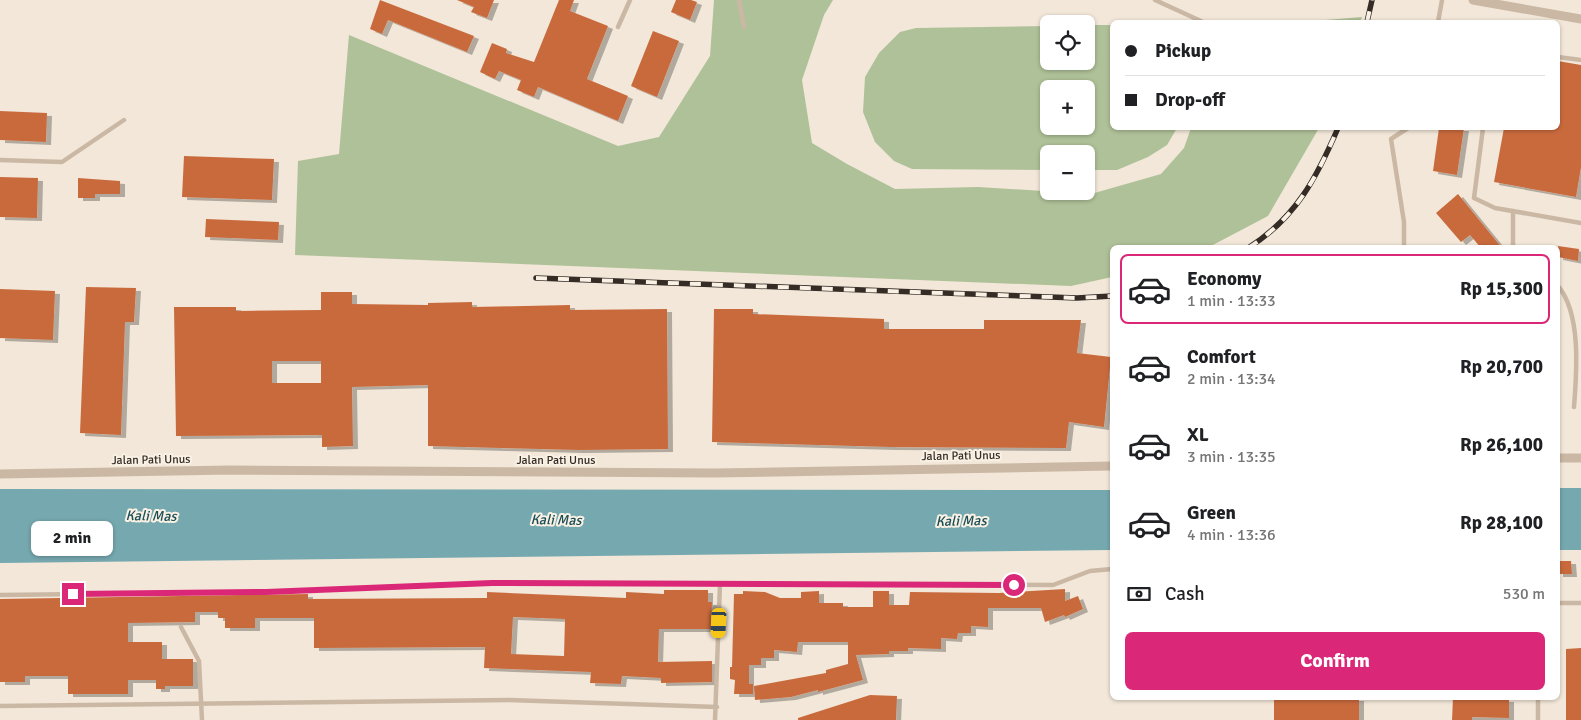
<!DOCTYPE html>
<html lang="en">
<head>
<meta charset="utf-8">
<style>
	body { margin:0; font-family:Signika,sans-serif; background:#f6f6f6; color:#202124; height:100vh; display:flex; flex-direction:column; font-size:19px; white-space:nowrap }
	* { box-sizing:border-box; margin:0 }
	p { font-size:16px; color:#757577 }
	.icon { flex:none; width:28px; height:28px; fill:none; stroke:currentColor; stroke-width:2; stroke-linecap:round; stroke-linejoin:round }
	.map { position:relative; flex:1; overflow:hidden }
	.sheet { position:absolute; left:1110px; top:245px; width:450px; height:455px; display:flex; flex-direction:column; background:#fff; border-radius:8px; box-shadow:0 1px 4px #0004 }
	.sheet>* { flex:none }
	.top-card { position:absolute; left:1110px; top:20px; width:450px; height:110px; border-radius:8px; box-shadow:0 1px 4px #0004; display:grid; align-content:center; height:110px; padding:0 15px; background:#fff }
	.fabs { position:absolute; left:1040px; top:15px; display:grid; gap:10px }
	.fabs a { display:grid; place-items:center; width:55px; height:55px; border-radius:8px; background:#fff; box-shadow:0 1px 4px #0004; font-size:25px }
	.end { position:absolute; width:22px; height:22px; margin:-11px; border:6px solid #db2777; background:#fff; box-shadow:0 0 0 2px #fff }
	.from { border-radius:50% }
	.bubble { position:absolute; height:35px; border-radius:8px; background:#fff; box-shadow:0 1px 4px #0004; font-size:16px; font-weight:800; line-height:35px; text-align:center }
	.car { position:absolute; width:15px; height:30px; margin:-15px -8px; border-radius:6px; box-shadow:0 0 4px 1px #0007; background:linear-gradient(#f5c518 24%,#345 0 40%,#f5c518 0 76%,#345 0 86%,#f5c518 0) }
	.top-card b { display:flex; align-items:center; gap:18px; height:48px; font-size:19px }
	.top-card b+b { border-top:1px solid #e0e0e0 }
	.top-card i { width:12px; height:12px; background:#202124 }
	ul { padding:9px 0 0; list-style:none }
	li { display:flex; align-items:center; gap:15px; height:70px; margin:0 10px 8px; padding:0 5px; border:2px solid transparent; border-radius:8px }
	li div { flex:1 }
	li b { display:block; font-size:19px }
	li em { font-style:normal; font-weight:800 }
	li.current { border-color:#db2777 }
	li>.icon { width:45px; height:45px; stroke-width:1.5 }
	.pay { display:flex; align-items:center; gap:12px; height:55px; padding:0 15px; font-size:19px }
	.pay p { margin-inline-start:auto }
	.action { display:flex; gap:10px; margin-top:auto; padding:10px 15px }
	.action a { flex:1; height:58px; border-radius:8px; background:#db2777; color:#fff; font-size:20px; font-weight:800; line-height:58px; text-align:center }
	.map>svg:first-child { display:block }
	.green { fill:#afc198; fill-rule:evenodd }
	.water { fill:#76a8af }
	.building { fill:#c96b3e; fill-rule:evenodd; filter:url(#shadow) }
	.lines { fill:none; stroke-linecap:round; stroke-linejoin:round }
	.service { stroke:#cab8a4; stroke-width:4.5 }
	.minor { stroke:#cab8a4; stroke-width:9 }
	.rail-casing { stroke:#352c26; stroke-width:5.5 }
	.rail { stroke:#f9f1e4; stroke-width:4; stroke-dasharray:11; stroke-linecap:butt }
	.route { stroke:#db2777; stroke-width:6 }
	.labels { text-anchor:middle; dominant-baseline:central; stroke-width:4; stroke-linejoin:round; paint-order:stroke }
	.street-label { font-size:12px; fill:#352c26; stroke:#f9f1e4 }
	.water-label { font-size:14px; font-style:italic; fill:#1b4e57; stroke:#f9f1e4 }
</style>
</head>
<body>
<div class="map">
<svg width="1581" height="720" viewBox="0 0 1581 720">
	<defs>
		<filter id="shadow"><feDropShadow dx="5" dy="3" stdDeviation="0" flood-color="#0004"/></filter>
	</defs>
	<rect width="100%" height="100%" fill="#f2e7d8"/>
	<path class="green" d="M 714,0 L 833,0 L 824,15 L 802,80 L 812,143 L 847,164 L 895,189 L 978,187 L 1091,194 L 1161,174 L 1184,148 L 1191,128 L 1319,128 L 1268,216 L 1209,247 L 1112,248 L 1112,277 L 1071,286 L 295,255 L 298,161 L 339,154 L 349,35 L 618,146 L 659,137 L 710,56 Z
		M 1362,17 L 1360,22 L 1301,22 Z
		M 1086,25 L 1112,25 L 1112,128 L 1177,128 L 1167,145 L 1148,157 L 1117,170 L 1086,170 L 1086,154 L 1049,154 L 1049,170 L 912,169 L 894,161 L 875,142 L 863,112 L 865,77 L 879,53 L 900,32 L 916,28 L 1049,26 L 1049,61 L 1086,61 ZM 1049,89 L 1086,89 L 1086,126 L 1049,126 Z"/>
	<path class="water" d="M 1558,488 L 1581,488 L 1581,550 L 1558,550 Z
		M 0,489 L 1112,490 L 1112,550 L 0,563 Z"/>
	<path class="building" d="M 380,0 L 474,36 L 467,52 L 388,20 L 382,34 L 370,29 Z
		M 457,0 L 494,0 L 487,18 L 471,12 L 474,7 Z
		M 559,0 L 574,0 L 570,11 L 608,26 L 587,79 L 628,96 L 618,121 L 538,87 L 534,97 L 517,90 L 521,80 L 499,71 L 495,79 L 480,72 L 492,43 L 507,49 L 506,53 L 534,62 Z
		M 676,0 L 691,0 L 697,2 L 690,20 L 671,12 Z
		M 653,31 L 679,41 L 657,97 L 631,86 Z
		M 1558,61 L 1581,65 L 1581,167 L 1576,197 L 1494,182 L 1504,128 L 1558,128 Z
		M 0,111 L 47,113 L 46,142 L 0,140 Z
		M 1439,128 L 1464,128 L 1457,175 L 1433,171 Z
		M 184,156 L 274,159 L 272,200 L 182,197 Z
		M 0,177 L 38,178 L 37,218 L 0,217 Z
		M 78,178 L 120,181 L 120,194 L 95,194 L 95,198 L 78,198 Z
		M 1458,194 L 1502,248 L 1481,248 L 1470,235 L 1461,242 L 1436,213 Z
		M 206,219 L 279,222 L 278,240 L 205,237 Z
		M 1558,246 L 1579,249 L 1578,261 L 1558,257 Z
		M 86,287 L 136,288 L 134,322 L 125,322 L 121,435 L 80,433 Z
		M 0,289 L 55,291 L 53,340 L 0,338 Z
		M 321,292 L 352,292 L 352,304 L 428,305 L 428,303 L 472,302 L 472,307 L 570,305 L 570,310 L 667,309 L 668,449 L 579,450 L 428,446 L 428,385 L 352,387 L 353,446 L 322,447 L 322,435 L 176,436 L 174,307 L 236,307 L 236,311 L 321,310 ZM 272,361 L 321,361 L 321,383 L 272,383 Z
		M 714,309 L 753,309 L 753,314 L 884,319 L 884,329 L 984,329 L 984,320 L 1081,320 L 1077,353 L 1111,357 L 1104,427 L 1069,422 L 1066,448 L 891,447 L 712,442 Z
		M 1558,561 L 1571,561 L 1572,574 L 1558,574 Z
		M 1065,589 L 1065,601 L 1078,596 L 1083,609 L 1065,617 L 1064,615 L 1045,622 L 1041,608 L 988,608 L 988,627 L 971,626 L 971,633 L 958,633 L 957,639 L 941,638 L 941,649 L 908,648 L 908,651 L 889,651 L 889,654 L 856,655 L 863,680 L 818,692 L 818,690 L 791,697 L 755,700 L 754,686 L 826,673 L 826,670 L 848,664 L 848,642 L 798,642 L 797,652 L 774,650 L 774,658 L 761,658 L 761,665 L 749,665 L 749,684 L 753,684 L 753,694 L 734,694 L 735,680 L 730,679 L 730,667 L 732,667 L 734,594 L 743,594 L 743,591 L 765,592 L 780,598 L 801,598 L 801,592 L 819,591 L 819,603 L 843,603 L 843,607 L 873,607 L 873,591 L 889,591 L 889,605 L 909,605 L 910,592 L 999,593 Z
		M 664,590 L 708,590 L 708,602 L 712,602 L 711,629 L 659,629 L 658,662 L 712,661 L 712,682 L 661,683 L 661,678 L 622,676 L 621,684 L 590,683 L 591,672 L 484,668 L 485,647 L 314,648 L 314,618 L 255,618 L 255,628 L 225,628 L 225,618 L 218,618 L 218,612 L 195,612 L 195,622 L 128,623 L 128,642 L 162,642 L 162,659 L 193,659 L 193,686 L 165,686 L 165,689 L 156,689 L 156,680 L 128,680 L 128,694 L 68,694 L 68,676 L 25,676 L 25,682 L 0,682 L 0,599 L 308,594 L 308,599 L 487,598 L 487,592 L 626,598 L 626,592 L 664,594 ZM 513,617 L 565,619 L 564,656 L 511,654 Z
		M 1581,648 L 1581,720 L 1566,720 L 1566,649 Z
		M 870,695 L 897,696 L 896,720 L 798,720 L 798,718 Z
		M 1274,698 L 1359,698 L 1359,720 L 1274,720 Z
		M 1453,698 L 1509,699 L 1509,718 L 1472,717 L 1472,720 L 1452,720 Z"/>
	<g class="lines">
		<path class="service" d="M 739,0 L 744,27
			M 1155,0 L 1203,22
			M 1438,22 L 1442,0
			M 618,27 L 630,0
			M 1558,57 L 1581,60
			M 1483,128 L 1474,198 L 1495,208 L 1581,223
			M 0,160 L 62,162 L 124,120
			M 1513,211 L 1513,248
			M 1404,248 L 1404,222 L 1391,139 L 1408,128
			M 1558,286 C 1581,313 1577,370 1574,407
			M 0,595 L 266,592 L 492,583 L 1053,585 L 1090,571 L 1112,569
			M 1558,603 L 1581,603
			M 181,627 L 199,661 L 202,720
			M 0,706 L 509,700 L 717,707
			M 715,720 L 720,584
			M 1538,720 L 1538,698"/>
		<path class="minor" d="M 1473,0 L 1581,19
			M 1558,458 L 1581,458
			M 0,474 L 230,470 L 715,473 L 1112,466"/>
		<g class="rail-casing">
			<path id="rail" d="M 1367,22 L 1372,0
				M 1248,248 C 1296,218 1317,177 1338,128
				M 536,278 L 1077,298 L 1112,296"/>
		</g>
		<use href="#rail" class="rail"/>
	</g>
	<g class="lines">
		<path class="route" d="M 73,594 L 266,592 L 492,583 L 1014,585"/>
	</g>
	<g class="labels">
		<g class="street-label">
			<text transform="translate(961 456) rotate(-1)">Jalan Pati Unus</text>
			<text transform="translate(151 460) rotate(-1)">Jalan Pati Unus</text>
			<text x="556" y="460">Jalan Pati Unus</text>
		</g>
		<g class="water-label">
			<text transform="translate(151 516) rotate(1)">Kali Mas</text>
			<text transform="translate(556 520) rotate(1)">Kali Mas</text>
			<text transform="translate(961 521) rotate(-1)">Kali Mas</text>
		</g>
	</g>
</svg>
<div class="fabs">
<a><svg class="icon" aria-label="locate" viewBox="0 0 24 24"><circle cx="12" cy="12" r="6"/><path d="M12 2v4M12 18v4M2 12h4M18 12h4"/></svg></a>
<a>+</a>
<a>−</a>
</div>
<i class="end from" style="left:1014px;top:585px"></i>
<i class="end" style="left:73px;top:594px"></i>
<div class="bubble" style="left:31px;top:521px;width:82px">2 min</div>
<i class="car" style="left:719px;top:623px;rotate:183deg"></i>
<div class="top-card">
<b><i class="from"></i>Pickup</b>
<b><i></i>Drop-off</b>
</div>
<section class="sheet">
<ul>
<li class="current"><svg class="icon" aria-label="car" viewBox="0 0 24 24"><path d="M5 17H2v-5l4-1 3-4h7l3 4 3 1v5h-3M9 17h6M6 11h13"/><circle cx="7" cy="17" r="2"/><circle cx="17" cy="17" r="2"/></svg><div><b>Economy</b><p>1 min · 13:33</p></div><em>Rp 15,300</em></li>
<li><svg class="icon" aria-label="car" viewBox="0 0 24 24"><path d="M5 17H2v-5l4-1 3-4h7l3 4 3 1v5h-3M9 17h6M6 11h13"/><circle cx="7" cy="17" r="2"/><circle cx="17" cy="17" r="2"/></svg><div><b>Comfort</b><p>2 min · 13:34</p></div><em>Rp 20,700</em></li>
<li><svg class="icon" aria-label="car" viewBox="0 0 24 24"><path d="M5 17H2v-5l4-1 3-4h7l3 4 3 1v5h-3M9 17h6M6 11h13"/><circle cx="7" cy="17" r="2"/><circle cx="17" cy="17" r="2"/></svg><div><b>XL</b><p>3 min · 13:35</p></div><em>Rp 26,100</em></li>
<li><svg class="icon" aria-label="car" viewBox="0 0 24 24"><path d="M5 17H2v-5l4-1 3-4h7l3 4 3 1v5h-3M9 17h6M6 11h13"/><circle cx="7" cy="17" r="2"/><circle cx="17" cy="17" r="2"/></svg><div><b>Green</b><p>4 min · 13:36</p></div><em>Rp 28,100</em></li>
</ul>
<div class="pay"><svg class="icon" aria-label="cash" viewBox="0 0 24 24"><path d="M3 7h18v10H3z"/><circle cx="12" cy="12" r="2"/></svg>Cash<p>530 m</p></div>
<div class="action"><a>Confirm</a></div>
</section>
</div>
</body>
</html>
